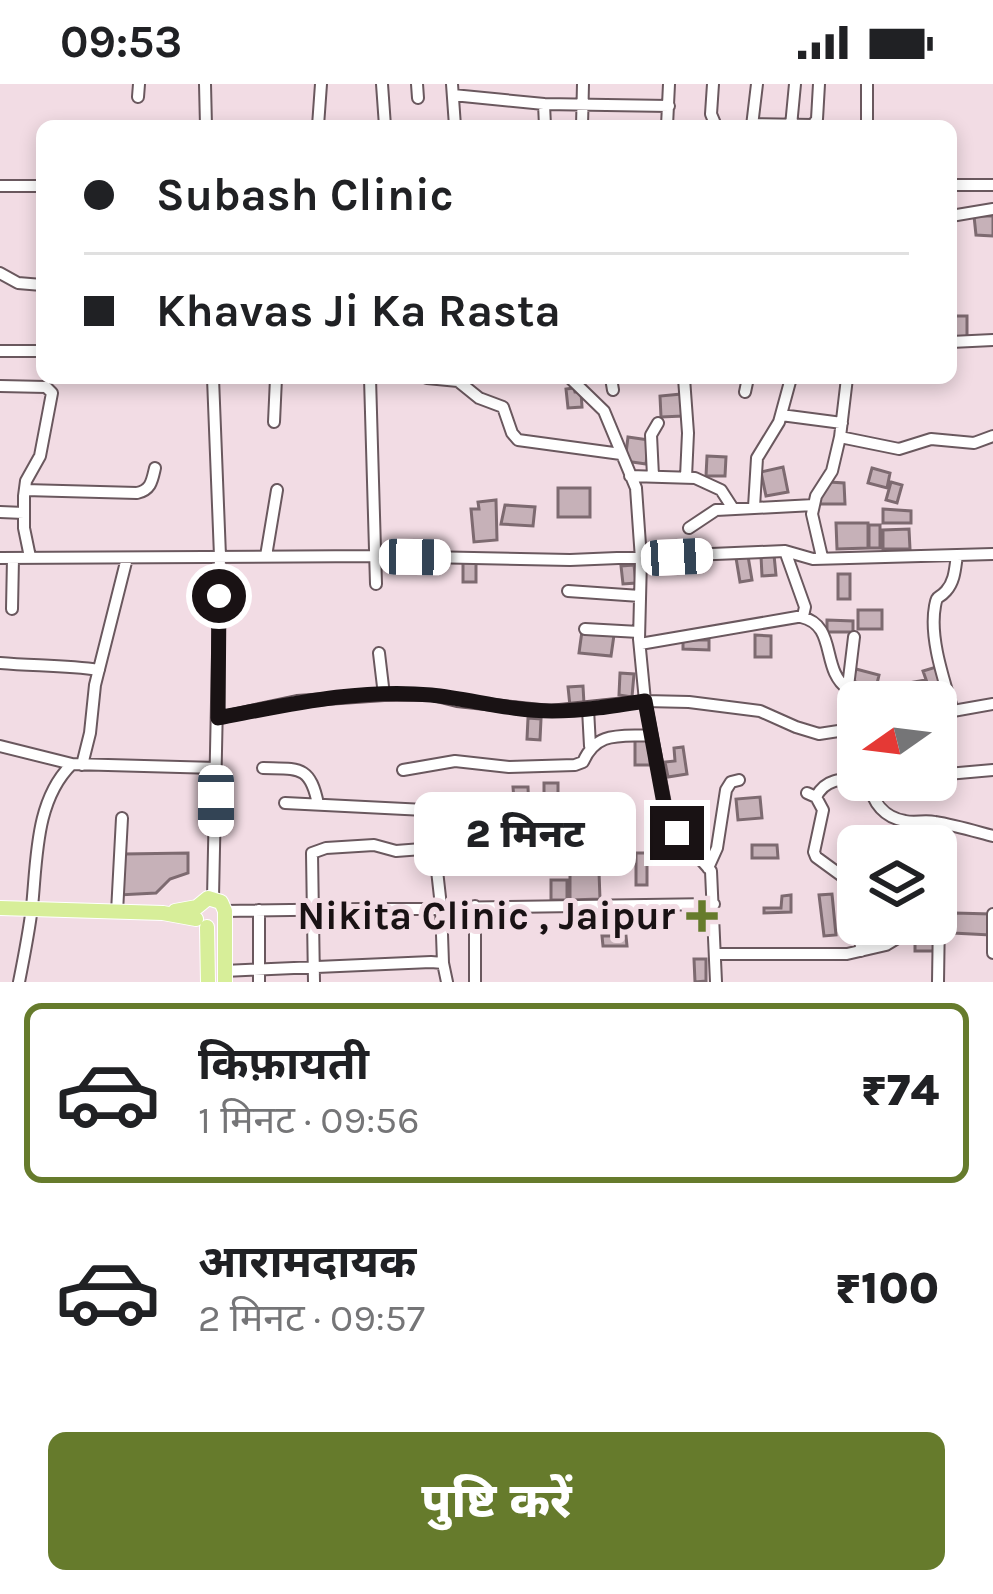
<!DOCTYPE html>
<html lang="hi">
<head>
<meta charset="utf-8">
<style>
	body { margin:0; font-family:Karla,"Noto Sans Devanagari",sans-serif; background:#f6f6f6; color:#202124; height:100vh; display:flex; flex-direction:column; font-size:45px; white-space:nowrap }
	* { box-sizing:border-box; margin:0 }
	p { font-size:39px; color:#757577 }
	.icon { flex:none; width:66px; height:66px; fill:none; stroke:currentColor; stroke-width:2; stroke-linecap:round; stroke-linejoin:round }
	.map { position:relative; height:898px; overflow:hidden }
	.details { display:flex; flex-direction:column; background:#fff; flex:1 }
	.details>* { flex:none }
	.guide { position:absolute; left:36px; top:36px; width:921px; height:264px; border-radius:18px; box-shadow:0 6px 18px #0003; display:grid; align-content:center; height:264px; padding:0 48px; background:#fff }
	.needle { width:78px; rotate:256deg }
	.tools { position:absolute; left:837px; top:597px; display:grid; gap:24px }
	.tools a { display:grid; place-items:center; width:120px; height:120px; border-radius:18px; background:#fff; box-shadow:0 6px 18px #0003; font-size:60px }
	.end { position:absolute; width:54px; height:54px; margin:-27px; border:15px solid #191214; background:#fff; box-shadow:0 0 0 6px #fff }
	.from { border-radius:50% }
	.bubble { position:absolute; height:84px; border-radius:18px; background:#fff; box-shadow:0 6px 18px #0003; font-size:39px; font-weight:800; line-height:84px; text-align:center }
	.car { position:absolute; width:36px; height:72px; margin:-36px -18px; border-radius:15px; box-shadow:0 0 9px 3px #0007; background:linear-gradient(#fff 24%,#345 0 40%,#fff 0 76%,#345 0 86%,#fff 0) }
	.guide b { display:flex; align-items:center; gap:42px; height:114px; font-size:45px }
	.guide b+b { border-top:3px solid #e0e0e0 }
	.guide i { width:30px; height:30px; background:#202124 }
	ul { padding:21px 0 0; list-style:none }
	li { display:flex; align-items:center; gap:36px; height:180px; margin:0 24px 18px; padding:0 24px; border:6px solid transparent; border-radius:18px }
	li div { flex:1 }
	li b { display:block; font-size:45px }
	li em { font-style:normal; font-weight:800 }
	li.on { border-color:#667b2c }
	li>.icon { width:108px; height:108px; stroke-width:1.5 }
	.button { display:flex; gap:24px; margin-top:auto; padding:24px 48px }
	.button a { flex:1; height:138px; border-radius:18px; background:#667b2c; color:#fff; font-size:48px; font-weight:800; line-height:138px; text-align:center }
	.status { display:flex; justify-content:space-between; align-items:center; height:84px; padding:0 60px; background:#fff; direction:ltr }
	.status svg { height:33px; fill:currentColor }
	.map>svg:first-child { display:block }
	.building { fill:#c6b1b8; stroke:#7d6a70; stroke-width:3 }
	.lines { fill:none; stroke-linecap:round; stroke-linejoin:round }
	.minor-casing { stroke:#6a585e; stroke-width:14 }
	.major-casing { stroke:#fff; stroke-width:16 }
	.minor { stroke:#fff; stroke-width:10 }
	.major { stroke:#d7ee99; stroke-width:14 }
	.route { stroke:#191214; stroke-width:15 }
	.poi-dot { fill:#667b2c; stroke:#f2dce4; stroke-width:4.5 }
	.labels { text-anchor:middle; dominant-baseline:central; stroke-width:10; stroke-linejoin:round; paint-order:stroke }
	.poi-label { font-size:39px; font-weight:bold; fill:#191214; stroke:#f2dce4; text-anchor:end }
</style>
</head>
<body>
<div class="status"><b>09:53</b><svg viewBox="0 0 49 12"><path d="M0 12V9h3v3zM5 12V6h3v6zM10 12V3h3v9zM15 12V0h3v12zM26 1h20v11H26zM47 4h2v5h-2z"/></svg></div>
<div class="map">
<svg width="993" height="898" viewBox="0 0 993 898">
	<rect width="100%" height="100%" fill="#f2dce4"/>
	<path class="building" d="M 974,132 L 993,132 L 993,152 L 976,151 Z
		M 951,232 L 967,232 L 967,255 L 951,255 Z
		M 574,304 L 575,308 L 581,308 L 582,323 L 568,324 L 566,305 Z
		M 682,310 L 683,332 L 661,333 L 660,312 Z
		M 628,353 L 649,356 L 646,380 L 625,377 Z
		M 707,372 L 726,373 L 725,392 L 706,392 Z
		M 783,383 L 788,408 L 766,412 L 761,388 Z
		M 872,384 L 890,389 L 887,404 L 868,399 Z
		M 829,398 L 844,399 L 845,420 L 817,420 Z
		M 891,398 L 902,401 L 897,419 L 886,416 Z
		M 558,404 L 590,404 L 590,433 L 558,433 Z
		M 496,416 L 497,456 L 474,458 L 471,425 L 479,425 L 478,418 Z
		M 505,421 L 535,423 L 533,442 L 501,440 Z
		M 883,425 L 911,427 L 911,439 L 883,439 Z
		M 836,439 L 868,439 L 868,464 L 837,465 Z
		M 869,441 L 880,441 L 880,464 L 869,464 Z
		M 909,445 L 910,465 L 883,465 L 883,446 Z
		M 774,471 L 776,491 L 762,492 L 761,472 Z
		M 748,472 L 752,496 L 740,498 L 736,474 Z
		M 463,478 L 476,478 L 476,498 L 463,498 Z
		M 634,481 L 636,499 L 623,500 L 621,482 Z
		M 838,490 L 850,490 L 850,515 L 838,515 Z
		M 243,495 L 245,514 L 225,516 L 223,497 Z
		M 858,526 L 882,526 L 882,545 L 858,545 Z
		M 827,536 L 853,537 L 853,548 L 827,548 Z
		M 582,547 L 614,551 L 611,572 L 579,569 Z
		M 755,551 L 771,552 L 771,573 L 755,573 Z
		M 683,556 L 709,556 L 709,566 L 683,565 Z
		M 936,583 L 948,620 L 936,624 L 923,587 Z
		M 856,585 L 879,591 L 876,604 L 852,597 Z
		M 620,589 L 634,590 L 632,613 L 619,611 Z
		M 925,596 L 928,618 L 901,618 L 898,601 Z
		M 583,602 L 584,620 L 570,622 L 568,603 Z
		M 528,634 L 541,635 L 540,656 L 527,655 Z
		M 943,649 L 950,685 L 938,687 L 936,650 Z
		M 650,653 L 650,681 L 635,681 L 635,654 Z
		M 683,663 L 687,690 L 668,693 L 665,678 L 675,677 L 674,664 Z
		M 544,699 L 558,699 L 558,716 L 544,716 Z
		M 513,703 L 528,703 L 529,729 L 515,730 Z
		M 760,713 L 762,734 L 738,736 L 736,715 Z
		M 698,731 L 702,752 L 686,755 L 682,734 Z
		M 532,746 L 547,746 L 548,767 L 533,767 Z
		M 752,761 L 777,761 L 778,774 L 752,774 Z
		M 188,769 L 188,789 L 170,795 L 156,809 L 119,811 L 124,770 Z
		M 636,769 L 647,769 L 647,801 L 636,801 Z
		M 599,788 L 600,815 L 570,816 L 570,789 Z
		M 551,796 L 567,796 L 567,816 L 551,816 Z
		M 832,810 L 836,851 L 824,852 L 819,811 Z
		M 791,811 L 791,828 L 764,829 L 764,824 L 781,824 L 782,812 Z
		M 954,829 L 991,830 L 990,851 L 953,849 Z
		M 934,847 L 934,867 L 915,867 L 915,848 Z
		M 602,852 L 626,852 L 627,862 L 603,862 Z
		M 694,875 L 706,875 L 706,897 L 695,898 Z"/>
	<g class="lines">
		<g class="minor-casing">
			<path id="minor" d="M 205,0 L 206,42
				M 382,0 L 385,42
				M 417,0 L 418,14
				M 452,0 L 455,42
				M 713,0 L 711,30 L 716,42
				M 867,0 L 867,42
				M 453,11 L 544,20
				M 138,13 L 139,0
				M 753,40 L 813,41 L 817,35 L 819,0
				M 318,42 L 321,0
				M 545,42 L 544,20 L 669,22
				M 582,42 L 583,0
				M 667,42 L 669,0
				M 752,42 L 757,0
				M 791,42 L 795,0
				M 951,101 L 993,101
				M 0,102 L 42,102
				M 951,132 L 993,125
				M 0,189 L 18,199 L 42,201
				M 951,258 L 993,256
				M 0,267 L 42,267
				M 213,294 L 220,472 L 213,814
				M 370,294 L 376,500
				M 427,294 L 458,297 L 479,314 L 503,323 L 512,349 L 518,356 L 621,370
				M 570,294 L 604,327 L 636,404 L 641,475 L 639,555 L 645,617 L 666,725 L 677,749 L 711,787 L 716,898
				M 611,294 L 613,306
				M 684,294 L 688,349 L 686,393
				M 0,302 L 46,303 L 52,309 L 40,372 L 26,397 L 24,412 L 24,444 L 30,473
				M 745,308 L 748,294
				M 781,331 L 842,339
				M 274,338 L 276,294
				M 840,353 L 899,365 L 931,355 L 974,359 L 993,352
				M 630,392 L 695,394 L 721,406 L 732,423
				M 653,392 L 651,351 L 658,339
				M 25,406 L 137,409 C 151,406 152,397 155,384
				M 754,423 L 757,374 L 779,338 L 791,294
				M 0,428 L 24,429
				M 689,444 L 716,426 L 814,421
				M 266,472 L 277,406
				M 822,473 L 812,430 L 816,412 L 832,387 L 840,353 L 847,294
				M 0,474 L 376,472 L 570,476 L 785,467 L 813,475 L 993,470
				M 568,507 L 640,512
				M 12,525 L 13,474
				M 801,533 C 838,541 820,586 848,605
				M 585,545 L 639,548
				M 640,560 L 803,532 L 805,523 L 785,467
				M 379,569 L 384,611
				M 0,579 C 33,582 66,581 99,586
				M 588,625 L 590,662
				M 953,627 C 944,596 929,554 935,522 C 937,510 938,516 946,507 C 955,497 955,484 957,471
				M 936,630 L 993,620
				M 218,634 L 297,617 L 384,611 L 433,611 L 457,617 L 550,627 L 645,617 L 689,618 L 760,627 L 796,643 L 819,650 L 858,644
				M 856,645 L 858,675
				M 850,646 L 847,611 L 854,553
				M 0,662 L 72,680
				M 82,681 L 90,649 L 95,601 L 127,474
				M 263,684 C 299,685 310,681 318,720
				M 403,686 L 455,677 L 509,683 L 575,681 L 583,678 C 597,646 621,653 651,651
				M 936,691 L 993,686
				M 868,696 C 872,717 882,733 905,737 C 915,739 925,736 935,738 C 954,741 974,747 993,752
				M 807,709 L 816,713 L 823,726 L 814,768 L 816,773 L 853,800 L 858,818
				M 816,713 C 827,691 847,696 868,696
				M 285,719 L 425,726 L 431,733 L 441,822 L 443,879
				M 432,741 L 477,725 L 486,734 L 488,747
				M 708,784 L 717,764 L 726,706 L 731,698 L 739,696
				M 475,822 L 475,898
				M 259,826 L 259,898
				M 225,827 L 714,820
				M 117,828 L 122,734
				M 993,830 L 993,869
				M 860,840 L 861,867
				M 715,870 L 847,870 L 886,861 L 914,844 L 939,840
				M 224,887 L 431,878 L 443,879 L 447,898
				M 19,898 C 24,873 29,848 32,823 C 37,775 35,716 72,680 L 216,684
				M 314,898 L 312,769 L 326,764 L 374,761 L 396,767 L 435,764
				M 938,898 L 939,832"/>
		</g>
		<g class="major-casing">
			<path id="major" d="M 0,824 L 163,829 L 196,835
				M 175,827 L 197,823 L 208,814 L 221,818 L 225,827 L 225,898
				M 207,843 L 208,898"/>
		</g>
		<use href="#minor" class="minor"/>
		<use href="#major" class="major"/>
	</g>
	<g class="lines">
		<path class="route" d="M 219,512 L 218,634 C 287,621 360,604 431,611 C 471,615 511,627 552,627 C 583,627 614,622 645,617 L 665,725 L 677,749"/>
	</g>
	<path class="poi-dot" d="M696 814h12v12h12v12h-12v12h-12v-12h-12v-12h12z"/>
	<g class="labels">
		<g class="poi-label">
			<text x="675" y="832">Nikita Clinic , Jaipur</text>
		</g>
	</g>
</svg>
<div class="tools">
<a><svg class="needle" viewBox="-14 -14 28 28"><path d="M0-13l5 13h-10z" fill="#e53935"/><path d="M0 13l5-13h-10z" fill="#757577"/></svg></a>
<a><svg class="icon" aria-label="layers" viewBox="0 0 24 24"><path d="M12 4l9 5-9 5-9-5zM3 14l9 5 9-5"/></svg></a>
</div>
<i class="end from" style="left:219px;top:512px"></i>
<i class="end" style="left:677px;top:749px"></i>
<div class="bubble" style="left:414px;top:708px;width:222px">2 मिनट</div>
<i class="car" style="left:415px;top:473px;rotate:91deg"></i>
<i class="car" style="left:677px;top:473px;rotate:87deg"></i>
<i class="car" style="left:216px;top:717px;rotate:180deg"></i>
<div class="guide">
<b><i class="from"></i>Subash Clinic</b>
<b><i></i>Khavas Ji Ka Rasta</b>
</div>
</div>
<section class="details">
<ul>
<li class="on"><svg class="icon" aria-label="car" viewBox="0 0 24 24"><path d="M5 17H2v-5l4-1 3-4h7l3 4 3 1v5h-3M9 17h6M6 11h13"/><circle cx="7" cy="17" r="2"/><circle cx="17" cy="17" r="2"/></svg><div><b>किफ़ायती</b><p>1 मिनट · 09:56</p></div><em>₹74</em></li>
<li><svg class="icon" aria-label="car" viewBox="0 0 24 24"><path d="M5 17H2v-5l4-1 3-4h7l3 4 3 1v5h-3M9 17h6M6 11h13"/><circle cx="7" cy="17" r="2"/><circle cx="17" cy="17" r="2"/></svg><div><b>आरामदायक</b><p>2 मिनट · 09:57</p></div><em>₹100</em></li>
</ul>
<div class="button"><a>पुष्टि करें</a></div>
</section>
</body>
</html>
